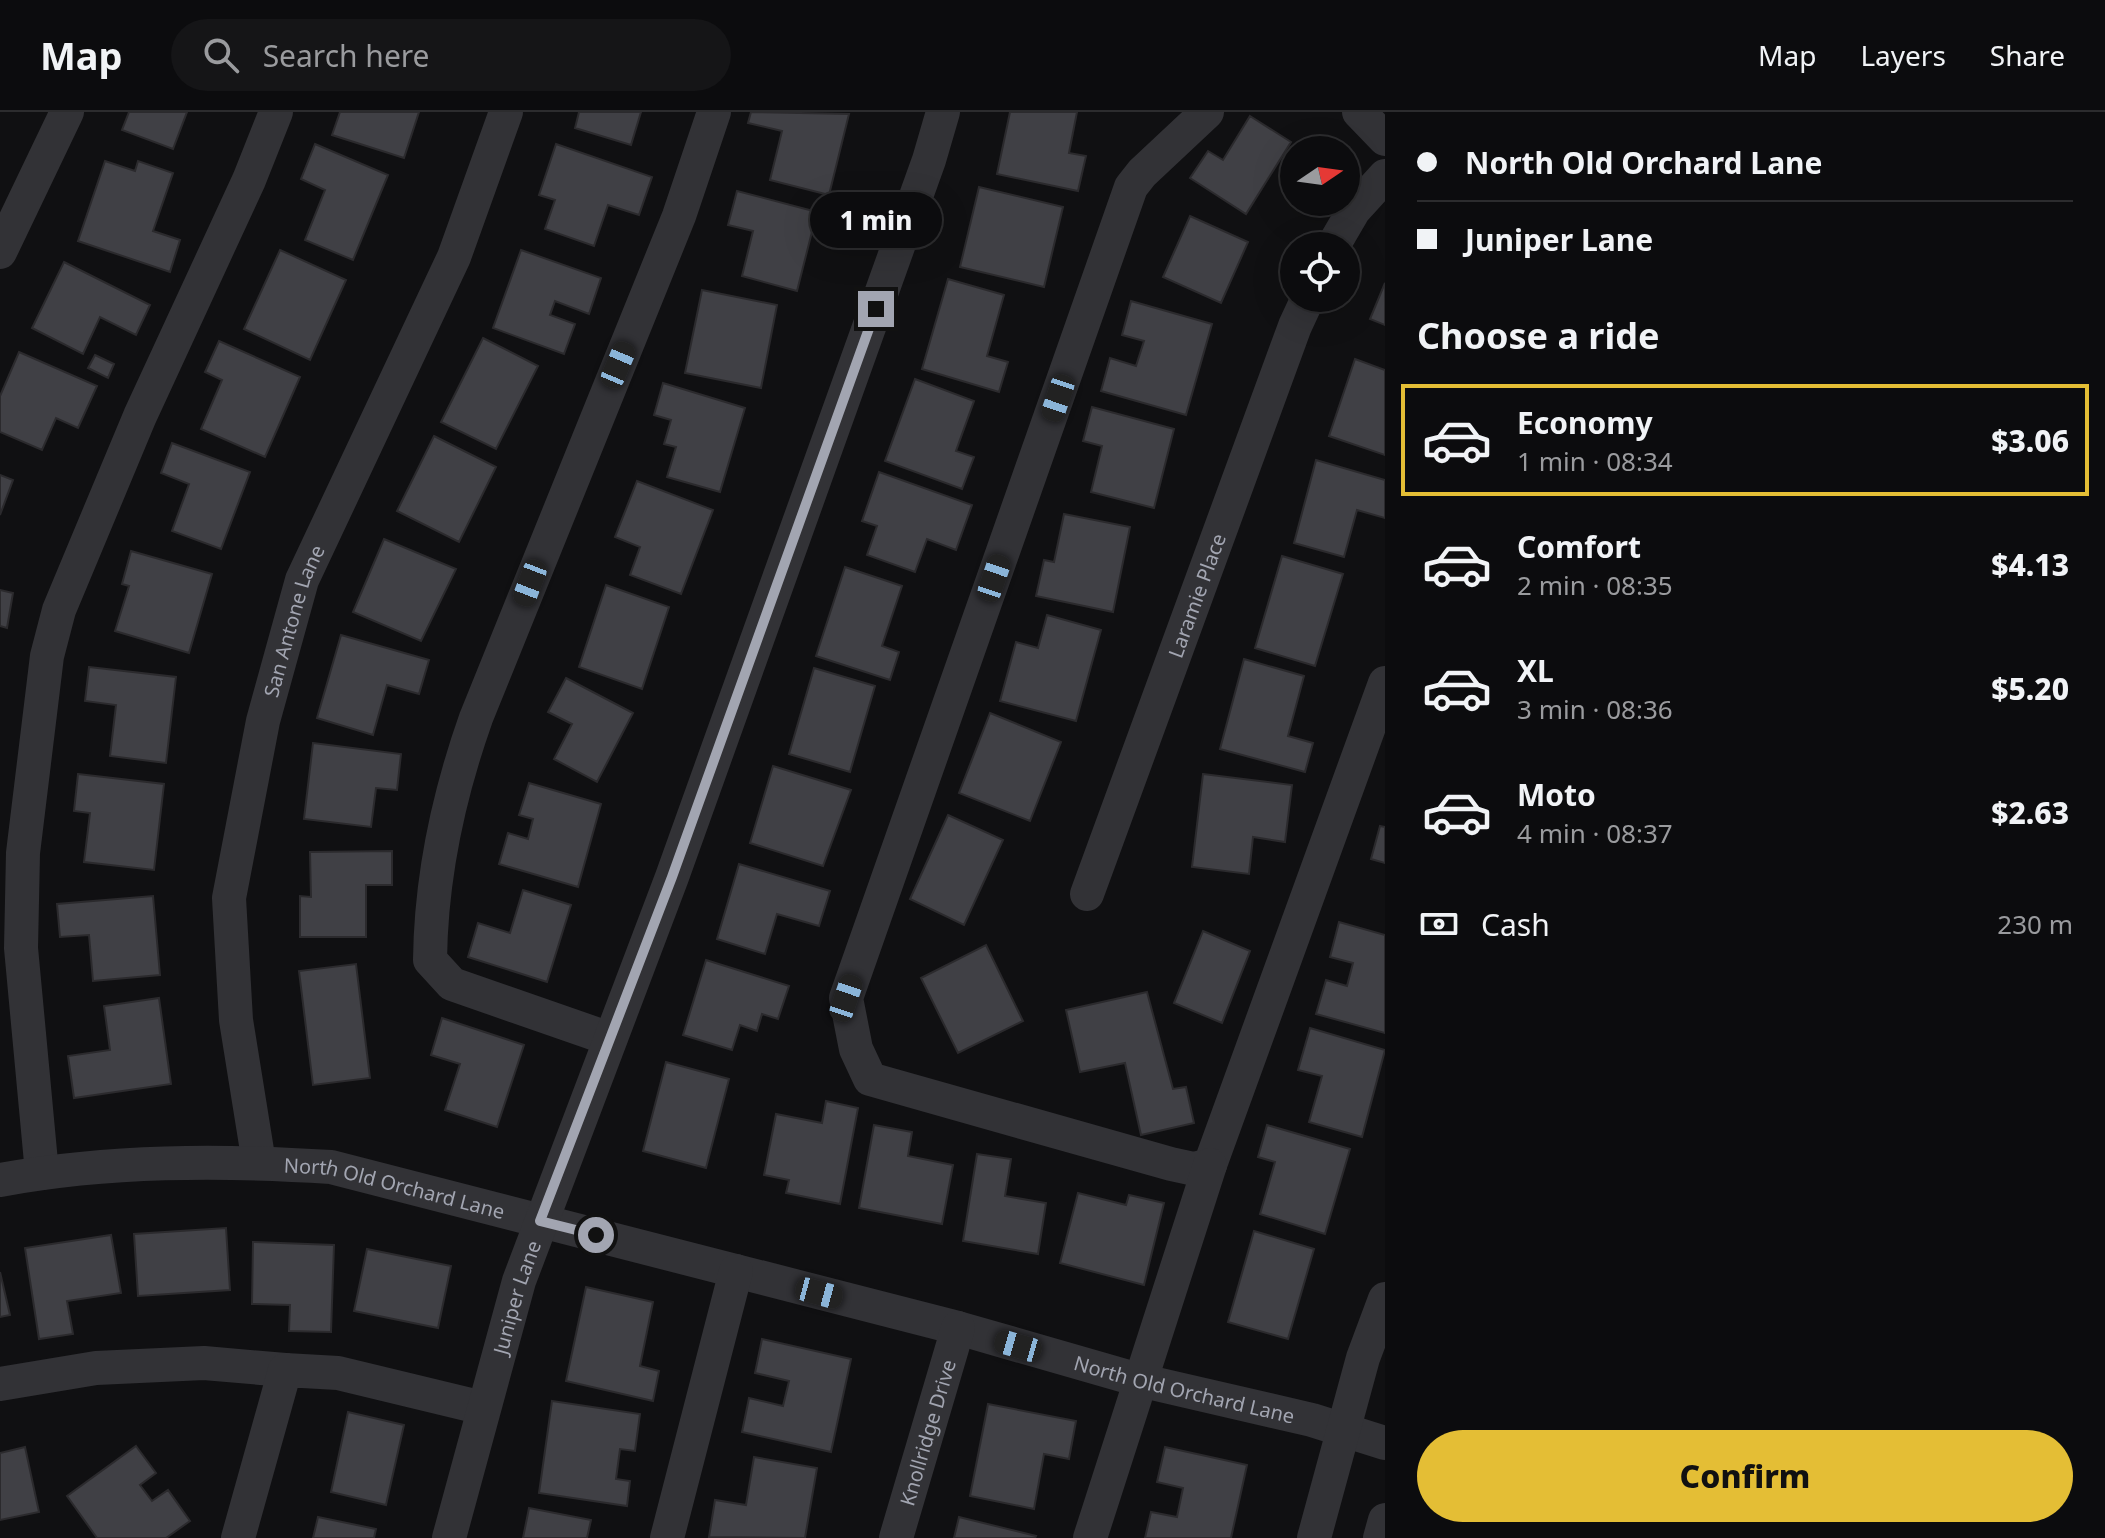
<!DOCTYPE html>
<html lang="en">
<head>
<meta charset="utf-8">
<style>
	body { margin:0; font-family:"Noto Sans",sans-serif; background:#151517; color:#f1f3f6; height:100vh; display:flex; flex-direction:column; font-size:30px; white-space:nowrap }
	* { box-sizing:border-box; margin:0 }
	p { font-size:26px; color:#9a9b9e }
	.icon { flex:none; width:44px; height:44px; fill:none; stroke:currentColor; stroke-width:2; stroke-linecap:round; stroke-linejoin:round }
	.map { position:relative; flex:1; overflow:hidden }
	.sheet { display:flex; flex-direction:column; background:#0c0c0e; width:720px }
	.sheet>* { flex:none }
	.hud { display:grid; align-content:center; height:176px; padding:0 32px; background:#0c0c0e }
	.needle { width:52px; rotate:77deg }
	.fabs { position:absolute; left:1280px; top:24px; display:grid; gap:16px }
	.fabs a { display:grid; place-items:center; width:80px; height:80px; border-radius:50%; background:#0c0c0e; box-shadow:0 8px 32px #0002,0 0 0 2px #2c2c2e; font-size:40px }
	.end { position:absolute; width:36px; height:36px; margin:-18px; border:10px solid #a2a5b1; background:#111; box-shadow:0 0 0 4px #111 }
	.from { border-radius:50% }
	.bubble { position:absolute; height:56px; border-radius:28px; background:#0c0c0e; box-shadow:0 8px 32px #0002,0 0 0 2px #2c2c2e; font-size:26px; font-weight:800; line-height:56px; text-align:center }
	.car { position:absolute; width:24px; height:48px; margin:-24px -12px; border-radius:10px; box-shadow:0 0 6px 2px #0007; background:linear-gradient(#222 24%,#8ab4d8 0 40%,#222 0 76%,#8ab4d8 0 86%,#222 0) }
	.hud b { display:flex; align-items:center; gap:28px; height:76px; font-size:30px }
	.hud b+b { border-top:2px solid #2c2c2e }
	.hud i { width:20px; height:20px; background:#f1f3f6 }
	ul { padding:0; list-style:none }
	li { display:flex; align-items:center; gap:24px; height:112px; margin:0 16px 12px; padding:0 16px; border:4px solid transparent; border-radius:0px }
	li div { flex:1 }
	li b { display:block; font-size:30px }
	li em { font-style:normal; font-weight:800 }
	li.on { border-color:#e4be35 }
	li>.icon { width:72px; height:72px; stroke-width:1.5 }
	h2 { padding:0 32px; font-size:36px; line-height:96px }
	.pay { display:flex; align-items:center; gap:20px; height:88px; padding:0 32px; font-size:30px }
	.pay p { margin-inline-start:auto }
	.primary-button { display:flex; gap:16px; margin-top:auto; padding:16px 32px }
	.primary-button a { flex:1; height:92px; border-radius:48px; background:#e4be35; color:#111; font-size:32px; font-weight:800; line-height:92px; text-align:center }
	header { display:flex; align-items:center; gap:48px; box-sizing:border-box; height:112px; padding:0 40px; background:#0c0c0e; border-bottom:2px solid #2c2c2e }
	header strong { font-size:38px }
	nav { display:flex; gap:44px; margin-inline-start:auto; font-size:28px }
	.search { width:560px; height:72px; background:#151517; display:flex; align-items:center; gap:20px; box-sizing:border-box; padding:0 28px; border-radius:44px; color:#9a9b9e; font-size:30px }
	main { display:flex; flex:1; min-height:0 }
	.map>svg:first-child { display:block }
	.building { fill:#404045; stroke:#2b2a2d; stroke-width:2 }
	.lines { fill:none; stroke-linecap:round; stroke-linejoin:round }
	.minor { stroke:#323236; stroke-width:34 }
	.route { stroke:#a2a5b1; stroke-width:10 }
	.labels { text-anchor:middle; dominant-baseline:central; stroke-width:8; stroke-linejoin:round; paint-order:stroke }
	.street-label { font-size:20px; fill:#a2a5b1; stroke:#0b0b0d }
</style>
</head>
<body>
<header>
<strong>Map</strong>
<div class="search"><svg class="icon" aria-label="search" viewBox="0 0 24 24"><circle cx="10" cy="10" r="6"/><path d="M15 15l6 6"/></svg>Search here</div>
<nav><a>Map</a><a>Layers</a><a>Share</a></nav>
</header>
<main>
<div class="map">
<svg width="1385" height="1426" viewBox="0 0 1385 1426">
	<rect width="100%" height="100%" fill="#101012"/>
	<path class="building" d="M 129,0 L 187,0 L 173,37 L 122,18 Z
		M 340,0 L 419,0 L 404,46 L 332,23 Z
		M 579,0 L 641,0 L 631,33 L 575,16 Z
		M 751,0 L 849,2 L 829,83 L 770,68 L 782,19 L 748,11 Z
		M 1010,0 L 1077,0 L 1069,41 L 1086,44 L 1078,79 L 997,62 Z
		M 1250,4 L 1291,30 L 1246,102 L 1190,66 L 1208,39 L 1223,48 Z
		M 315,32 L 388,63 L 353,148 L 305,128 L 325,78 L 301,67 Z
		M 556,32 L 652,65 L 639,103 L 608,93 L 594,134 L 545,117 L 555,88 L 539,83 Z
		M 105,49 L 135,59 L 138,49 L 173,61 L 153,119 L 180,128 L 170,160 L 78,129 Z
		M 979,75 L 1063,95 L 1044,175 L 960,155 Z
		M 737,79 L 817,100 L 797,179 L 742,164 L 753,119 L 728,113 Z
		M 1190,104 L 1248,130 L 1221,191 L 1163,165 Z
		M 280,138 L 346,168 L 310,248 L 244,217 Z
		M 521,138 L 601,166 L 589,202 L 555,189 L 550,203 L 575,212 L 564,242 L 493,216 Z
		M 64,150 L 150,193 L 136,223 L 100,205 L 83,242 L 32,216 Z
		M 948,167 L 1004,183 L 987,244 L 1008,250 L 999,280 L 922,257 Z
		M 1385,171 L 1385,213 L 1370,207 Z
		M 702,178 L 777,193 L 761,276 L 685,261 Z
		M 1131,189 L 1212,212 L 1186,303 L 1101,279 L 1110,246 L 1136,254 L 1144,229 L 1122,223 Z
		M 483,226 L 538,254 L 496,337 L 441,310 Z
		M 219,229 L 300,265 L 265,345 L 201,317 L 222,268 L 205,260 Z
		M 19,240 L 97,274 L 78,316 L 56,306 L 42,338 L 0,320 L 0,284 Z
		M 95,243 L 114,252 L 108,266 L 88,256 Z
		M 1355,247 L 1385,258 L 1385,343 L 1329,324 Z
		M 915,267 L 974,289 L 956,339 L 974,345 L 962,377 L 885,349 Z
		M 663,271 L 745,296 L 720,380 L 667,365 L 676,335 L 664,332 L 671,308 L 654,303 Z
		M 1092,295 L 1174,317 L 1154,396 L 1091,380 L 1102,334 L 1083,329 Z
		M 434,324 L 496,355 L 459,430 L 397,399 Z
		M 172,331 L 250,360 L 221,437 L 172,419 L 189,372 L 161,361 Z
		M 1316,348 L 1385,368 L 1385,406 L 1357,398 L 1344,445 L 1294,431 Z
		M 879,360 L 972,393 L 956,438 L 927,427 L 915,460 L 867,443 L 877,414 L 862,409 Z
		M 0,363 L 13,368 L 0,403 Z
		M 637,369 L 713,398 L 681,482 L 630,463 L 640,435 L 615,425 Z
		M 1064,402 L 1130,415 L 1113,500 L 1036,484 L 1044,448 L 1054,450 Z
		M 384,427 L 456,457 L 421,529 L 353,500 Z
		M 131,439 L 212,462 L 189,541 L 115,519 L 129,474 L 122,472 Z
		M 1282,444 L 1343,462 L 1315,554 L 1255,536 Z
		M 845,455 L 902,474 L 882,534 L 899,540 L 890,568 L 816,544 Z
		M 606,473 L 669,495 L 642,577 L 579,555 Z
		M 0,478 L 13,481 L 7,516 L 0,514 Z
		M 1047,503 L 1101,518 L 1076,609 L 1000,589 L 1016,530 L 1038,536 Z
		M 341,523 L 429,548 L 419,582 L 387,573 L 373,623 L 317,606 Z
		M 1244,547 L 1304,564 L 1288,624 L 1313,631 L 1305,660 L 1220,637 Z
		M 89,555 L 176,565 L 166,651 L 110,644 L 116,593 L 85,589 Z
		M 814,556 L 875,574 L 850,660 L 789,642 Z
		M 566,566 L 633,601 L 597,670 L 554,647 L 572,612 L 548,600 Z
		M 990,601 L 1061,630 L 1030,709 L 959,681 Z
		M 313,631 L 401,642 L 397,678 L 376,676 L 371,715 L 304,707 Z
		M 773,654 L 851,678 L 823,754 L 750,731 Z
		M 78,662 L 164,672 L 154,758 L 84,750 L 90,701 L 74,699 Z
		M 1203,662 L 1292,673 L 1285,730 L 1253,725 L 1249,762 L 1192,755 Z
		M 529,671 L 601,692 L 578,775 L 499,752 L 508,721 L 528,727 L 533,707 L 519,703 Z
		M 948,703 L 1003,728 L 964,813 L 910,787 Z
		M 1380,714 L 1385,715 L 1385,751 L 1371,747 Z
		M 392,739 L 392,773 L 366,773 L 366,825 L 300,825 L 300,784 L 311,785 L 310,740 Z
		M 739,752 L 830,779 L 819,814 L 777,802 L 765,842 L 717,827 Z
		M 523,778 L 571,793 L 547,870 L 468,845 L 478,811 L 510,821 Z
		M 153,784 L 160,863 L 93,869 L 89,823 L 60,825 L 57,792 Z
		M 1339,810 L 1385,823 L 1385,921 L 1316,902 L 1326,868 L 1347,874 L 1353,851 L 1330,845 Z
		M 1203,819 L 1250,839 L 1222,911 L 1174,891 Z
		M 986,833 L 1023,909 L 958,941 L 921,866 Z
		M 706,848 L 789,874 L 778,907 L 762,902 L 757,919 L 740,913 L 732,938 L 683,923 Z
		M 356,852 L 370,966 L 313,973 L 299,859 Z
		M 1147,880 L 1173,977 L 1186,975 L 1194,1011 L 1141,1023 L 1125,951 L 1080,960 L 1066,898 Z
		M 159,886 L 171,972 L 74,986 L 68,944 L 110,938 L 104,894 Z
		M 442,906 L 524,933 L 497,1015 L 445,998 L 460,952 L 431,943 Z
		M 1310,916 L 1385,938 L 1362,1025 L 1309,1010 L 1322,964 L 1298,958 Z
		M 666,950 L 729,967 L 706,1056 L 643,1039 Z
		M 826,989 L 858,996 L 840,1092 L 786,1081 L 789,1068 L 764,1063 L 776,1002 L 822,1011 Z
		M 874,1013 L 912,1020 L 908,1044 L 953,1053 L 942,1112 L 859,1096 Z
		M 1267,1013 L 1350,1037 L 1325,1122 L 1260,1102 L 1275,1050 L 1258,1045 Z
		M 977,1042 L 1011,1047 L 1005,1084 L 1046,1091 L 1038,1142 L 963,1129 Z
		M 1078,1081 L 1126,1093 L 1129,1083 L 1164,1091 L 1144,1173 L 1060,1151 Z
		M 226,1116 L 230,1178 L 138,1184 L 134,1122 Z
		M 1254,1119 L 1314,1137 L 1288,1227 L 1228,1210 Z
		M 111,1123 L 121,1181 L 67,1189 L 73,1222 L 39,1227 L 25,1136 Z
		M 253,1130 L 334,1133 L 331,1220 L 289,1219 L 290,1193 L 252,1192 Z
		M 367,1137 L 451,1154 L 438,1216 L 354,1199 Z
		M 0,1160 L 10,1203 L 0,1205 Z
		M 586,1175 L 653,1190 L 640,1254 L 659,1259 L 653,1289 L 566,1269 Z
		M 762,1227 L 851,1247 L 831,1340 L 742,1320 L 749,1286 L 783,1294 L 789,1269 L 755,1261 Z
		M 552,1289 L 640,1302 L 635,1339 L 620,1337 L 616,1367 L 630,1369 L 627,1394 L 539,1381 Z
		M 988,1292 L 1076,1309 L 1069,1347 L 1044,1342 L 1034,1397 L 970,1384 Z
		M 348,1300 L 404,1313 L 386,1393 L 331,1380 Z
		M 136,1334 L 156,1361 L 140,1373 L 152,1389 L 168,1378 L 190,1409 L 166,1426 L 97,1426 L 67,1384 Z
		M 25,1335 L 39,1400 L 0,1408 L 0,1341 Z
		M 1165,1335 L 1247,1353 L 1231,1426 L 1145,1426 L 1151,1400 L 1177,1405 L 1183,1376 L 1157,1370 Z
		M 754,1345 L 817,1356 L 805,1426 L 709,1425 L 715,1388 L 746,1393 Z
		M 529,1396 L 591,1408 L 587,1426 L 523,1426 Z
		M 318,1405 L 376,1417 L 374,1426 L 313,1426 Z
		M 959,1405 L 1036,1424 L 1035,1426 L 954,1426 Z"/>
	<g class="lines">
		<g class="minor">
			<path d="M 1207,0 L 1142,61 L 1131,75 L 846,886 L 856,937 L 870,967 L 1171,1052 L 1194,1057 L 1210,1053 L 1385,571"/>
			<path d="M 1359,0 L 1385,27"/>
			<path d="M 1333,134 L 1354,98 L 1385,64"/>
			<path d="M 0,140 L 67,0"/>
			<path id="s1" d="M 1087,782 L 1295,214 L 1308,186"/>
			<path d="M 610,927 L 452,872 L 430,848 C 431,764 448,685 476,606 L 679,104 L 714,0"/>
			<path id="s2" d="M 259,1051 L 236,908 L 229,786 L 263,609 L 302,468 L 454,145 L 506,0"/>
			<path d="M 42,1061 L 21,836 L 23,741 L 47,544 L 59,498 L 140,304 L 249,68 L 276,0"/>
			<path id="s3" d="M 0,1068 C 109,1048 221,1048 331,1055 L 958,1216 L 1139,1268 L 1312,1308 L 1385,1331"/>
			<path d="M 0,1272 L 96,1256 L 204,1251 L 285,1258"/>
			<path d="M 238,1426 L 285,1258 L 338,1261 L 483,1296"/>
			<path id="s4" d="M 449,1426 L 519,1169 L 672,765 L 929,48 L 943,0"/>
			<path d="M 667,1426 L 736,1159"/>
			<path id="s5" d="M 896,1426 L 958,1216"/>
			<path d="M 1090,1426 L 1210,1053"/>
			<path d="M 1314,1426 L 1363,1246 L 1385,1187"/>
			<path d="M 1380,1426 L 1385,1408"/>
		</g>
	</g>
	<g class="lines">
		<path class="route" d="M 596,1123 L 540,1109 L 672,765 L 876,197"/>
	</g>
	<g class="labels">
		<g class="street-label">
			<text stroke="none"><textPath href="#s1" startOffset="318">Laramie Place</textPath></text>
			<text stroke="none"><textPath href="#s2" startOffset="552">San Antone Lane</textPath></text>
			<text stroke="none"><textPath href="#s3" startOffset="398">North Old Orchard Lane</textPath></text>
			<text stroke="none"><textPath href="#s4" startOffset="250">Juniper Lane</textPath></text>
			<text stroke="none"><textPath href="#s3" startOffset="1214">North Old Orchard Lane</textPath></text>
			<text stroke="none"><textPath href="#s5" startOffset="110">Knollridge Drive</textPath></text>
		</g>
	</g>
</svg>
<div class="fabs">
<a><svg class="needle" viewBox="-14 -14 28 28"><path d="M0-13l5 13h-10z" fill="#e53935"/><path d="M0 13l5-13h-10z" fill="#9a9b9e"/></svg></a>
<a><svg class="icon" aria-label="locate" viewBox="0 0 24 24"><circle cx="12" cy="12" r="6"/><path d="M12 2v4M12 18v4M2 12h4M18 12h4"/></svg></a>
</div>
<i class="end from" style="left:596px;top:1123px"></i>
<i class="end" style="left:876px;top:197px"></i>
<div class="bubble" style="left:810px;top:80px;width:132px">1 min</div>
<i class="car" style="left:618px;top:253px;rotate:23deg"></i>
<i class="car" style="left:1058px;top:286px;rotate:199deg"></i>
<i class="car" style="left:994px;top:466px;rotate:19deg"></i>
<i class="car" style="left:530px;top:471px;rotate:201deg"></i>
<i class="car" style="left:846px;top:886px;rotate:19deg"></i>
<i class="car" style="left:819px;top:1181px;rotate:105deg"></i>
<i class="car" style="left:1018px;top:1234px;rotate:286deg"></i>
</div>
<section class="sheet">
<div class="hud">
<b><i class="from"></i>North Old Orchard Lane</b>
<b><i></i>Juniper Lane</b>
</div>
<h2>Choose a ride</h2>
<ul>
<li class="on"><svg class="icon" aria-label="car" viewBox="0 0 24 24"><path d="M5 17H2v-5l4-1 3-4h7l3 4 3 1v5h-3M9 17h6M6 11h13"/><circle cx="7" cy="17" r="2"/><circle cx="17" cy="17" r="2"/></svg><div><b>Economy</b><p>1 min · 08:34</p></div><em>$3.06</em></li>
<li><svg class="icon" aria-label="car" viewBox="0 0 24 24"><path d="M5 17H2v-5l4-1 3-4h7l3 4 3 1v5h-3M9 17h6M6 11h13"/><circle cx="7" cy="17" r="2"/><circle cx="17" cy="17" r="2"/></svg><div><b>Comfort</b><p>2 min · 08:35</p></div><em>$4.13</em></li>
<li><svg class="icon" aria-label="car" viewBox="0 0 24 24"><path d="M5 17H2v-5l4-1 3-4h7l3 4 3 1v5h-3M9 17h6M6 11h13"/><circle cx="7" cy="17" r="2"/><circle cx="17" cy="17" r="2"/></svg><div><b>XL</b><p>3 min · 08:36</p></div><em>$5.20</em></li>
<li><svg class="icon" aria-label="car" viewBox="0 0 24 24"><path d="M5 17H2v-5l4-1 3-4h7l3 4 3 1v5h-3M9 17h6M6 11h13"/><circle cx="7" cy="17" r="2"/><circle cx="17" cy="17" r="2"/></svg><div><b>Moto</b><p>4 min · 08:37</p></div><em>$2.63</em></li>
</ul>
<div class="pay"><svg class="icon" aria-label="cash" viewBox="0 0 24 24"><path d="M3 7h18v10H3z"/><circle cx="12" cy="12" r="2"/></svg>Cash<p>230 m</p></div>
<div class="primary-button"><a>Confirm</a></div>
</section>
</main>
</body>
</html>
